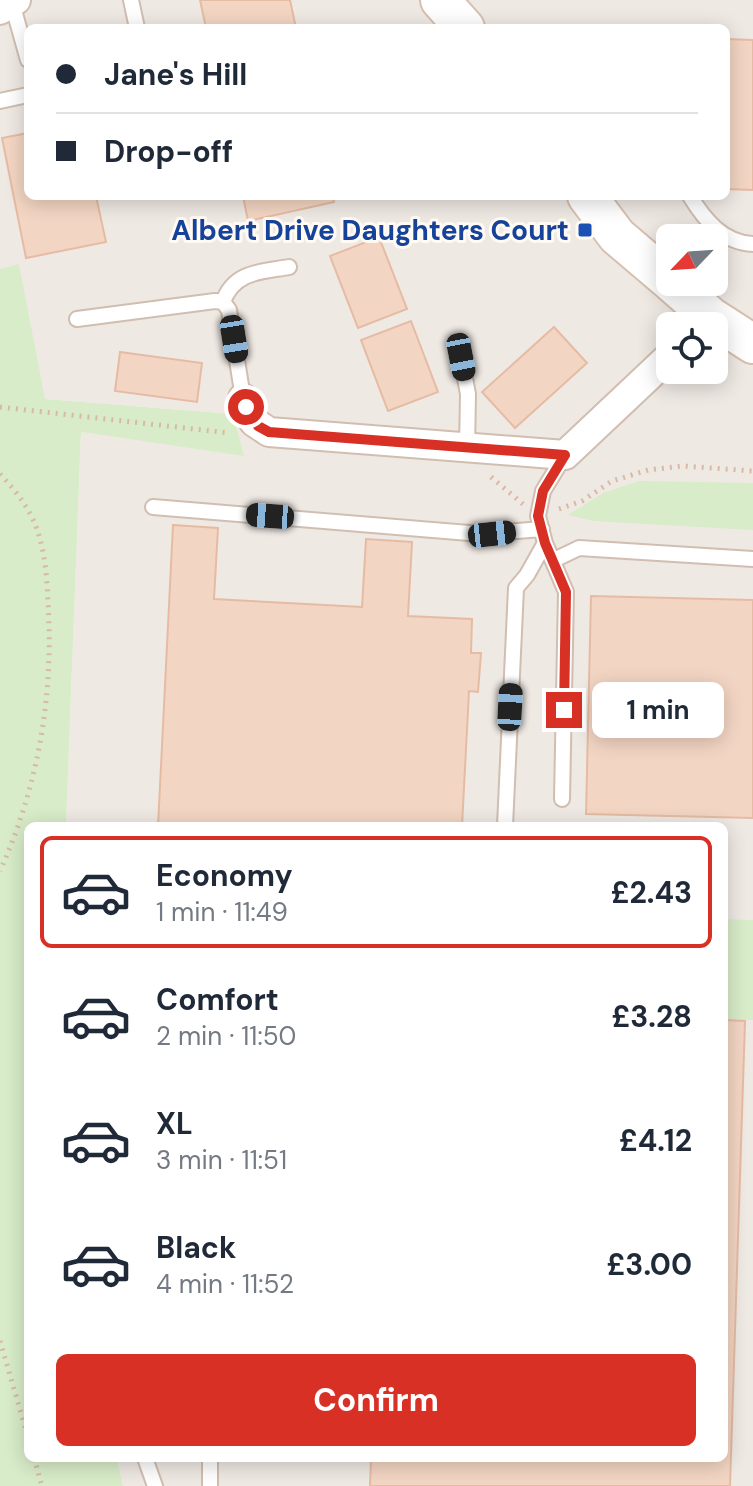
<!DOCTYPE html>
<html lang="en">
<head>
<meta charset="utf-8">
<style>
	body { margin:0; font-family:"DM Sans",sans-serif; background:#f2f2f3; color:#1f2937; height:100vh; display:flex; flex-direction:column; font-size:30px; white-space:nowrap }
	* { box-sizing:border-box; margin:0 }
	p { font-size:26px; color:#747a83 }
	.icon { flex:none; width:44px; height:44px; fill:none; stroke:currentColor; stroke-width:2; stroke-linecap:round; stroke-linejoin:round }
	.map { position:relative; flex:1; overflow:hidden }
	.sheet { position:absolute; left:24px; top:822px; width:704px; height:640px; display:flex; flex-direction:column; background:#fff; border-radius:12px; box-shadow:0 4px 20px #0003 }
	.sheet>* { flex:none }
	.guide { position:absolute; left:24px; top:24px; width:706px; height:176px; border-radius:12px; box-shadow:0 4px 20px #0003; display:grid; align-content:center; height:176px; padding:0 32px; background:#fff }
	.needle { width:52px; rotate:245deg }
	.buttons { position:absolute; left:656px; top:224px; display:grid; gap:16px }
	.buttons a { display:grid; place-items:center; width:72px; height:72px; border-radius:12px; background:#fff; box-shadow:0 4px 20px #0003; font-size:40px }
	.end { position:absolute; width:36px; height:36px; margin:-18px; border:10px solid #d93025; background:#fff; box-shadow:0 0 0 4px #fff }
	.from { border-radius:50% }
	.bubble { position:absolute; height:56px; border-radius:12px; background:#fff; box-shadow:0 4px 20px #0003; font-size:26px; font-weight:700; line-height:56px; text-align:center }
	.car { position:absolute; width:24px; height:48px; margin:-24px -12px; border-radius:10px; box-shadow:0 0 6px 2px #0007; background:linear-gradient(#222 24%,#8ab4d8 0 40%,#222 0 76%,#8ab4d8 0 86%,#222 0) }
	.guide b { display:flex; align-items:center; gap:28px; height:76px; font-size:30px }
	.guide b+b { border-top:2px solid #e0e1e3 }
	.guide i { width:20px; height:20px; background:#1f2937 }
	ul { padding:14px 0 0; list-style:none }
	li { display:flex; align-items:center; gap:24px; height:112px; margin:0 16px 12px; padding:0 16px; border:4px solid transparent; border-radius:12px }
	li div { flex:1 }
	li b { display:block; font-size:30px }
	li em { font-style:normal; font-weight:700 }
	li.current { border-color:#d93025 }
	li>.icon { width:72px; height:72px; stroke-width:1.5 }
	.button { display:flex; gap:16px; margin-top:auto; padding:16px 32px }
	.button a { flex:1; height:92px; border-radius:12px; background:#d93025; color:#fff; font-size:32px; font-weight:700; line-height:92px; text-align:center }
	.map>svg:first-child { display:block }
	.industrial { fill:#efe9e4; fill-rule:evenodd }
	.green { fill:#d8ecc9 }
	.building { fill:#f3d5c3; stroke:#e6bba3; stroke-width:2 }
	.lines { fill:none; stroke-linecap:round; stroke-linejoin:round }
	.lane-casing { stroke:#d1beb0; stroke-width:18 }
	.street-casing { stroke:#d1beb0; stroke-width:32 }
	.secondary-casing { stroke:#d6c0b0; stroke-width:42 }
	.path { stroke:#d9b8a5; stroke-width:5; stroke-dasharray:2 6; stroke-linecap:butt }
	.lane { stroke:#fff; stroke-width:14 }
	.street { stroke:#fff; stroke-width:28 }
	.secondary { stroke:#fff; stroke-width:38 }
	.route { stroke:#d93025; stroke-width:10 }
	.transit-dot { fill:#1a4fb4; stroke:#fffaf3; stroke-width:3 }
	.labels { text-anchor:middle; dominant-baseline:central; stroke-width:6; stroke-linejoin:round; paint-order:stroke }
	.transit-label { font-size:28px; font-weight:bold; fill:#164399; stroke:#fffaf3; text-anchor:end }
</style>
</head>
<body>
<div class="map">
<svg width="753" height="1486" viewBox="0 0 753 1486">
	<rect width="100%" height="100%" fill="#fdf6ec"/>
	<path class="industrial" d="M 0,0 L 753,0 L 753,1486 L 123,1486 L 117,1458 L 724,1458 L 724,826 L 66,826 L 81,432 L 243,455 L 233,414 L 44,399 L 19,265 L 0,269 ZM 28,28 L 726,28 L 726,196 L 28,196 ZM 670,238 L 714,238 L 714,282 L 670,282 ZM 670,326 L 714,326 L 714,370 L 670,370 Z"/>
	<path class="green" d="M 19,264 L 45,399 L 233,414 L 244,456 L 81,432 L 66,826 L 28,826 L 28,1458 L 117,1458 L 123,1486 L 0,1486 L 0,269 Z
		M 639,481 L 753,483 L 753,530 L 593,521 L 568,515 L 603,493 Z
		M 724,919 L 753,920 L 753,1020 L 724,1020 Z"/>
	<path class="building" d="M 200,0 L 290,0 L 296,28 L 206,28 Z
		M 726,39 L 753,40 L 753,190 L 726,189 Z
		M 28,133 L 28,196 L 96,196 L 106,242 L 26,258 L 2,138 Z
		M 243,196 L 333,196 L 334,202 L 248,221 Z
		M 379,237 L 407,309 L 358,328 L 330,256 Z
		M 411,321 L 438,392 L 388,411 L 361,340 Z
		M 554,327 L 587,363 L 515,428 L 482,392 Z
		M 120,352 L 202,363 L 197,402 L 115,391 Z
		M 173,525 L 218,528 L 214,599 L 362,607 L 366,539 L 412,542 L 408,616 L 472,619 L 471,653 L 481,653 L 478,692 L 469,691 L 462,826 L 158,826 Z
		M 591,596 L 753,600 L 753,818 L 586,814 Z
		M 724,1020 L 745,1021 L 730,1486 L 370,1486 L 371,1458 L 724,1458 Z"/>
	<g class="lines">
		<g class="lane-casing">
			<path id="lane" d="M 131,0 L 137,28
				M 12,3 L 28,60
				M 0,101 L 28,95
				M 690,196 C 704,219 723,243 753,244
				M 223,302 C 234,271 261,272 289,267
				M 77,319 L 215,301 L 223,302 L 229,310 L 243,398
				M 461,357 L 468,394 L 467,449
				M 153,507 L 481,534 L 542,529
				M 554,560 L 579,548 L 753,559
				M 562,799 L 566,592 L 545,543 L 538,516 L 543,491 L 565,455
				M 505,826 L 516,588 L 527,575 L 545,543
				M 145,1458 L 155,1486
				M 210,1458 L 210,1486"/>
		</g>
		<g class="street-casing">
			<path id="street" d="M 0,10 L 16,0
				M 243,398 L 254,422 L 269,432 L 565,455 L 670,356"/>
		</g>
		<g class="secondary-casing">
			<path id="secondary" d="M 440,0 L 465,28
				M 587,196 L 617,236 L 670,281
				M 671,282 L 711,317 L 753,344"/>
		</g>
		<path class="path" d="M 0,407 L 229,433
			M 0,474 C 14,489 27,505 35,524 C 45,549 47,577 48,603 C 54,695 38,787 0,871
			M 491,477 L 523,504
			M 559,509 L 582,501 L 612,481 L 648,470 L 683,466 L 753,471
			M 0,1341 L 28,1437
			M 34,1458 L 42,1486"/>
		<use href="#lane" class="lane"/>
		<use href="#street" class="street"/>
		<use href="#secondary" class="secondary"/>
	</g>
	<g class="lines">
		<path class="route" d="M 246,407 L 258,426 L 269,432 L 565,455 L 543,491 L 538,516 L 545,543 L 566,592 L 564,710"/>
	</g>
	<rect class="transit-dot" x="577" y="222" width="16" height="16" rx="4"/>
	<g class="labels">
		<g class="transit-label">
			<text x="569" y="230">Albert Drive Daughters Court</text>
		</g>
	</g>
</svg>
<div class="buttons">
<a><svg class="needle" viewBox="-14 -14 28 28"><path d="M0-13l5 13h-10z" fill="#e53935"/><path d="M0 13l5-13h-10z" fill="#747a83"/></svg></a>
<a><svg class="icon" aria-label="locate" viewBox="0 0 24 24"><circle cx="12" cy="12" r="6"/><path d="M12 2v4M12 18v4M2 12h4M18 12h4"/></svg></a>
</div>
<i class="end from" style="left:246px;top:407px"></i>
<i class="end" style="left:564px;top:710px"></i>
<div class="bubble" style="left:592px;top:682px;width:132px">1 min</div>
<i class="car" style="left:234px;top:339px;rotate:171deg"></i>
<i class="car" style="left:461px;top:357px;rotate:169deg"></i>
<i class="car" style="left:270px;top:516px;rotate:274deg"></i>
<i class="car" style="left:492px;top:534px;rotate:84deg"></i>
<i class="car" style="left:510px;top:707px;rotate:3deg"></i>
<div class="guide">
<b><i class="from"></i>Jane's Hill</b>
<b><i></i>Drop-off</b>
</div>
<section class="sheet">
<ul>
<li class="current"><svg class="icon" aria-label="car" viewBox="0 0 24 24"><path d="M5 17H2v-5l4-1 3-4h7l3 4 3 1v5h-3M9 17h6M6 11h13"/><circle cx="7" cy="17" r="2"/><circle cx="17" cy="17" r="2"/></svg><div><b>Economy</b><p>1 min · 11:49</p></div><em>£2.43</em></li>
<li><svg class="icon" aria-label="car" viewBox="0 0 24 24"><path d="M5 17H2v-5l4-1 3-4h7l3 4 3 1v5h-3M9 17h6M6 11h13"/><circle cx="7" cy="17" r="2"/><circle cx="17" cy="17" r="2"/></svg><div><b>Comfort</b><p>2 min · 11:50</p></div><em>£3.28</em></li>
<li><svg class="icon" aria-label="car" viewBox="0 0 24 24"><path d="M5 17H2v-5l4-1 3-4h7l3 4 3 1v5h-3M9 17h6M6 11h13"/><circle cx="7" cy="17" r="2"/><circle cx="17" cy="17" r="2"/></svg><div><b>XL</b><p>3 min · 11:51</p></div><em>£4.12</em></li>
<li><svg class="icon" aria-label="car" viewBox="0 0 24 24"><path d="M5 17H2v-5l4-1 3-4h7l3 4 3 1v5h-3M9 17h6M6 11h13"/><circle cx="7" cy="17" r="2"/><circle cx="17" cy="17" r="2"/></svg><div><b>Black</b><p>4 min · 11:52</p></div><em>£3.00</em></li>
</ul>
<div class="button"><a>Confirm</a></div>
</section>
</div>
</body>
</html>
